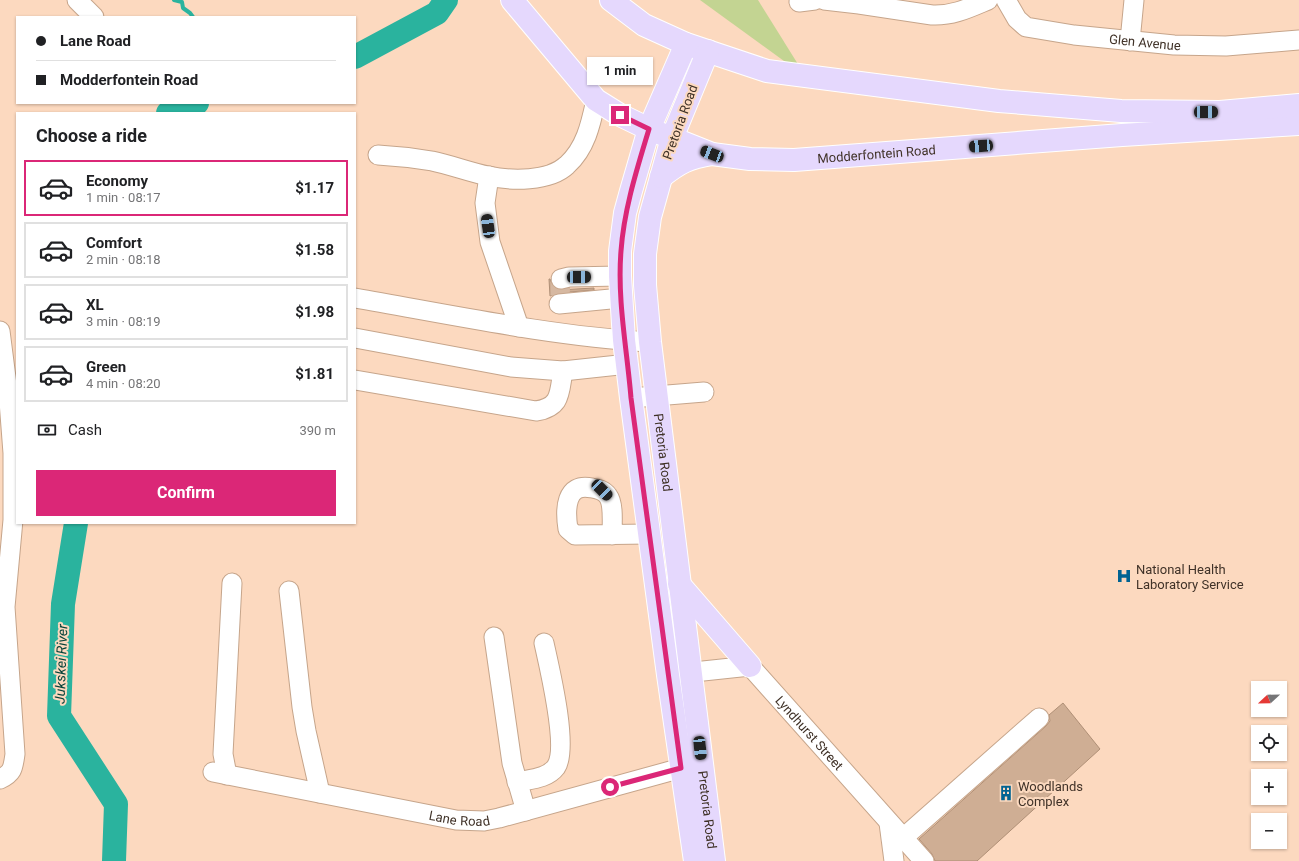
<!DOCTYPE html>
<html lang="en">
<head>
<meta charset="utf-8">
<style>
	body { margin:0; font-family:Roboto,sans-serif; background:#f6f6f6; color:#202124; height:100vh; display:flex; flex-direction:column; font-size:15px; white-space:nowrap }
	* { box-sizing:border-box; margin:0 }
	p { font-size:13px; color:#757577 }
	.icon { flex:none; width:22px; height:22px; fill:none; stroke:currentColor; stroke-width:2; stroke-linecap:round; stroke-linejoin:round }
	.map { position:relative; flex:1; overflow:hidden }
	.side { position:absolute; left:16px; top:112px; width:340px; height:412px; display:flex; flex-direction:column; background:#fff; border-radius:0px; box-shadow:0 1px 3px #0004 }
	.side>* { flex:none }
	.top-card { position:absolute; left:16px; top:16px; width:340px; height:88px; border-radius:0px; box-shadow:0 1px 3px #0004; display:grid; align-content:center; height:88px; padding:0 20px; background:#fff }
	.needle { width:26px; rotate:248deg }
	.fabs { position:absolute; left:1251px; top:681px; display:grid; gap:8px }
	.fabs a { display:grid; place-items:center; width:36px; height:36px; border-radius:0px; background:#fff; box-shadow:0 1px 3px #0004; font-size:20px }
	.end { position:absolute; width:18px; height:18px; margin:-9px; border:5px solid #db2777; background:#fff; box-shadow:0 0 0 2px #fff }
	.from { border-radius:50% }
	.bubble { position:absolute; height:28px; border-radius:0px; background:#fff; box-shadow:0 1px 3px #0004; font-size:13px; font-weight:700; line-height:28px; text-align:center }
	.car { position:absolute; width:12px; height:24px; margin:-12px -6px; border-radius:5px; box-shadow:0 0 3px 1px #0007; background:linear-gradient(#222 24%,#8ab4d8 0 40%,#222 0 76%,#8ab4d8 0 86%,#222 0) }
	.top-card b { display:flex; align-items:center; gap:14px; height:38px; font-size:15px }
	.top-card b+b { border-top:1px solid #e0e0e0 }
	.top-card i { width:10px; height:10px; background:#202124 }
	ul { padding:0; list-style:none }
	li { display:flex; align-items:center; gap:12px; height:56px; margin:0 8px 6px; padding:0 12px; border:2px solid #e0e0e0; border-radius:0px }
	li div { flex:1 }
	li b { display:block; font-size:15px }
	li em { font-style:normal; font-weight:700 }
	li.active { border-color:#db2777 }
	li>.icon { width:36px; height:36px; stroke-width:1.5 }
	h2 { padding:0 20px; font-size:18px; line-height:48px }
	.pay { display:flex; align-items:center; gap:10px; height:44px; padding:0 20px; font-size:15px }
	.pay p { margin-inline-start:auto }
	.action { display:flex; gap:8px; margin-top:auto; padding:8px 20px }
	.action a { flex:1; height:46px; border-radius:0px; background:#db2777; color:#fff; font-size:16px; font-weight:700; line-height:46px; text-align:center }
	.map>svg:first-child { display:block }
	.green { fill:#c3d492 }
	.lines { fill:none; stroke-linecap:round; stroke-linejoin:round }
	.stream { stroke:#2ab39e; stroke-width:4 }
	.river { stroke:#2ab39e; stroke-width:24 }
	.building { fill:#cfae94; stroke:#af8f76 }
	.minor-tunnel { stroke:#d6b8a1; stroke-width:19; stroke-dasharray:19 10; stroke-linecap:butt }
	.minor-casing { stroke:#c6a58b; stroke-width:21 }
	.major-casing { stroke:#fff; stroke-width:24 }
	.minor { stroke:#fff; stroke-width:19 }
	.major { stroke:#e5d8fd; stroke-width:22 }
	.route { stroke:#db2777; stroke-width:5 }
	.labels { text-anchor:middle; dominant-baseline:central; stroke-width:4; stroke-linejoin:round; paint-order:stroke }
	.street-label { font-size:13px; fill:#403228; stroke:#fcd9bf }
	.poi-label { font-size:13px; fill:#403228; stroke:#fcd9bf; text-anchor:start }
	.water-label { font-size:14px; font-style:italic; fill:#08433a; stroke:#fcd9bf }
</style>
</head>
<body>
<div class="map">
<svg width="1299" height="861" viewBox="0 0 1299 861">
	<rect width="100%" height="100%" fill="#fcd9bf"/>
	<path class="green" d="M 700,0 L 758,0 L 806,77 Z"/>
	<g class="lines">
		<path class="stream" d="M 174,0 L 182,2 L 183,8 L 190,13 L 193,17"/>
		<path class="river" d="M 355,57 L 437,13 L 446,0
			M 168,113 L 197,103
			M 76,523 L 63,604 L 59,716 L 116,804 L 114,861"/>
	</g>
	<path class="building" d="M 549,279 L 550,279 L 553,286 L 558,290 L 594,288 L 594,290 L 558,293 L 550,296 Z
		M 1063,703 L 1100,749 L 977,861 L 935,861 L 932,854 L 919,839 L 1046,726 L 1050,721 L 1049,715 Z"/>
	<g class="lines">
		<path class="minor-tunnel" d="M 560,296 L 561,279"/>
		<g class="minor-casing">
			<g id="minor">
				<path d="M 77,0 L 94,17"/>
				<path d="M 824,0 L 859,4 L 932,15 C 953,16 969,8 988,0"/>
				<path id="s1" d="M 1006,0 L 1017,19 L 1026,27 L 1074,35 L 1174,45 L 1226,46 L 1299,40"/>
				<path d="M 799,2 L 815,0"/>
				<path d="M 1130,41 L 1134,0"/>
				<path d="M 378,155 C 396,156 414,158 432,161 C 451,165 469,172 488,176 C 511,181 549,182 567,165 C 586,148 591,123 596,100"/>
				<path d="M 489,176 L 485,203 L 490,242 L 519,327"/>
				<path d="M 561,279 L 569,277 L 620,276"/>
				<path d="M 355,298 C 453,315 551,336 650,342"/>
				<path d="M 559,304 L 621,298"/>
				<path d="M 0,331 L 9,401 L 13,453 L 13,520 L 5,607 L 15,754 C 13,768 13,773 0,779"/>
				<path d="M 355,338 L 511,367 L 563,371 L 628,364"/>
				<path d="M 355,380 L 536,411 C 562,407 559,392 563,371"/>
				<path d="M 631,398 L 704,392"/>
				<path d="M 612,535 C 612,524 614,504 608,496 C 604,490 598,489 592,488 C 565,482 565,510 568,529 L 575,535 L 649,534"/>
				<path d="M 289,591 L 302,707 L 306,731 L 320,793"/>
				<path d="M 494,637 L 512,763 L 526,811"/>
				<path id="s2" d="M 675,674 L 750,666 L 924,861"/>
				<path id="s3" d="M 213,772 L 456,820 L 484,821 L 499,818 L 696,764"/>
				<path d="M 227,775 L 223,754 L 232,583"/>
				<path d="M 517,782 C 530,779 547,779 556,767 C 569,748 549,666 544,643"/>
				<path d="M 889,823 L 894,861"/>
				<path d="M 903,838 L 1039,718"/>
			</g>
		</g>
		<g class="major-casing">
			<g id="major">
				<path id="s4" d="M 512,0 L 596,100 L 620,115 L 649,129 L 712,154 L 750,159 L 794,160 L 1122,135 L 1299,124"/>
				<path d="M 611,0 L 644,25 L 686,44 L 767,71 L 999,101 L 1121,111 L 1220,112 L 1299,105"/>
				<path d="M 686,44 L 649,129 L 631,191 L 625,213 L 620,251 L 620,276 L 624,340 L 631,398 L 668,675 L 695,861"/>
				<path id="s5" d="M 708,51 L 672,138 L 650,217 L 645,254 L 645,285 L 650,342 L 714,861"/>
				<path d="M 661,177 C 680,162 688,158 712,154"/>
				<path d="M 679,584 L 750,666"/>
			</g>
		</g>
		<use href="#minor" class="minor"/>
		<use href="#major" class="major"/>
	</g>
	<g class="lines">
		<path class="route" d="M 610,787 L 681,768 L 631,398 C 627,349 617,300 621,251 C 624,209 637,169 649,129 L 620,115"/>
	</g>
	<defs>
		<g id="hospital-bare" transform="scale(1.2)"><path d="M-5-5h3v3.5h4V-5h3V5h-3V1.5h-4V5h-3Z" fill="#016392" stroke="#fcd9bf" stroke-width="2.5" paint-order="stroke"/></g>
		<g id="building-bare" transform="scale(1.2)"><path d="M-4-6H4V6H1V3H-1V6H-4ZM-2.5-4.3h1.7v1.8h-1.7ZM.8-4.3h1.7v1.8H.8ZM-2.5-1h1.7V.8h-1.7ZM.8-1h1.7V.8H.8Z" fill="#016392" stroke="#fcd9bf" stroke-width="2.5" paint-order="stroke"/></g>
	</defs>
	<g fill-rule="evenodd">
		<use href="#hospital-bare" x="1124" y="576"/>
		<use href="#building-bare" x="1006" y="793"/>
	</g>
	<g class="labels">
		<g class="street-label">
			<text stroke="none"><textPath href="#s1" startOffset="154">Glen Avenue</textPath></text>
			<text transform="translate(680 122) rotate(-70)">Pretoria Road</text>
			<text stroke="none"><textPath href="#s4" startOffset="424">Modderfontein Road</textPath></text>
			<text stroke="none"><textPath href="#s5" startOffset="413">Pretoria Road</textPath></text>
			<text stroke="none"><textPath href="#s2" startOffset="165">Lyndhurst Street</textPath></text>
			<text stroke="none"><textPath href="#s5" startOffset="773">Pretoria Road</textPath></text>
			<text stroke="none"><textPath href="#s3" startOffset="251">Lane Road</textPath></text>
		</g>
		<g class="poi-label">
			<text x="1136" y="569">National Health<tspan x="1136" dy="15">Laboratory Service</tspan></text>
			<text x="1018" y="786">Woodlands<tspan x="1018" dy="15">Complex</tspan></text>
		</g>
		<g class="water-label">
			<text transform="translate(61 664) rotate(-88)">Jukskei River</text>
		</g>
	</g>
</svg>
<div class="fabs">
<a><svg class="needle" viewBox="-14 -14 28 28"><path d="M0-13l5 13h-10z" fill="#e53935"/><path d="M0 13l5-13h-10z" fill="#757577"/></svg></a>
<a><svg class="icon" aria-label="locate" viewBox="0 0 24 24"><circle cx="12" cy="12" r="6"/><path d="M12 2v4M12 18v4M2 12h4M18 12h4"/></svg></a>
<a>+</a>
<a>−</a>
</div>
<i class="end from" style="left:610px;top:787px"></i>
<i class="end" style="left:620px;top:115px"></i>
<div class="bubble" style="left:587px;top:57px;width:66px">1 min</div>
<i class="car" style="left:1206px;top:112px;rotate:90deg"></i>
<i class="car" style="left:981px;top:146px;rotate:266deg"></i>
<i class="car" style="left:712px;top:154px;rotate:291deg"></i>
<i class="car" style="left:488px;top:226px;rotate:352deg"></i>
<i class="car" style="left:579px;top:277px;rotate:89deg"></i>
<i class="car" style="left:602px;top:490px;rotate:135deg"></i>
<i class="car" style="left:700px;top:748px;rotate:174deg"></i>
<div class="top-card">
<b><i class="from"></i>Lane Road</b>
<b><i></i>Modderfontein Road</b>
</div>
<section class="side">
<h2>Choose a ride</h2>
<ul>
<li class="active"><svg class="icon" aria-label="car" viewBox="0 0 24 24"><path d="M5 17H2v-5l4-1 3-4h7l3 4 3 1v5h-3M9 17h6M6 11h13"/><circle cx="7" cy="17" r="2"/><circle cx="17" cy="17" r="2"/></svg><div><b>Economy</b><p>1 min · 08:17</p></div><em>$1.17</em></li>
<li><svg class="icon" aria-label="car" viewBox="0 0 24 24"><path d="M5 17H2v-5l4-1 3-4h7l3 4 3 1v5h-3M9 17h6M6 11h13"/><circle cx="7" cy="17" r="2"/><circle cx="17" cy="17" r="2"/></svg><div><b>Comfort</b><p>2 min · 08:18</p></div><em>$1.58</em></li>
<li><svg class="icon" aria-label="car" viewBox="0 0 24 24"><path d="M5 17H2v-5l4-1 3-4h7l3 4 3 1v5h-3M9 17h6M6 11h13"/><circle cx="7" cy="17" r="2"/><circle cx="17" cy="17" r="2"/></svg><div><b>XL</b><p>3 min · 08:19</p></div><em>$1.98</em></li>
<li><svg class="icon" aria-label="car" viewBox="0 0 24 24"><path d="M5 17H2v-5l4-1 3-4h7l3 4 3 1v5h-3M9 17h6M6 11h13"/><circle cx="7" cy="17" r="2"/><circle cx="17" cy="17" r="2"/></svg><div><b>Green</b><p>4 min · 08:20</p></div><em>$1.81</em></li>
</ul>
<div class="pay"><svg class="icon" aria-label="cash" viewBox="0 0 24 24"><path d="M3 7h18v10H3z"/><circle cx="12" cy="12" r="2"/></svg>Cash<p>390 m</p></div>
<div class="action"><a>Confirm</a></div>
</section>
</div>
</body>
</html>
